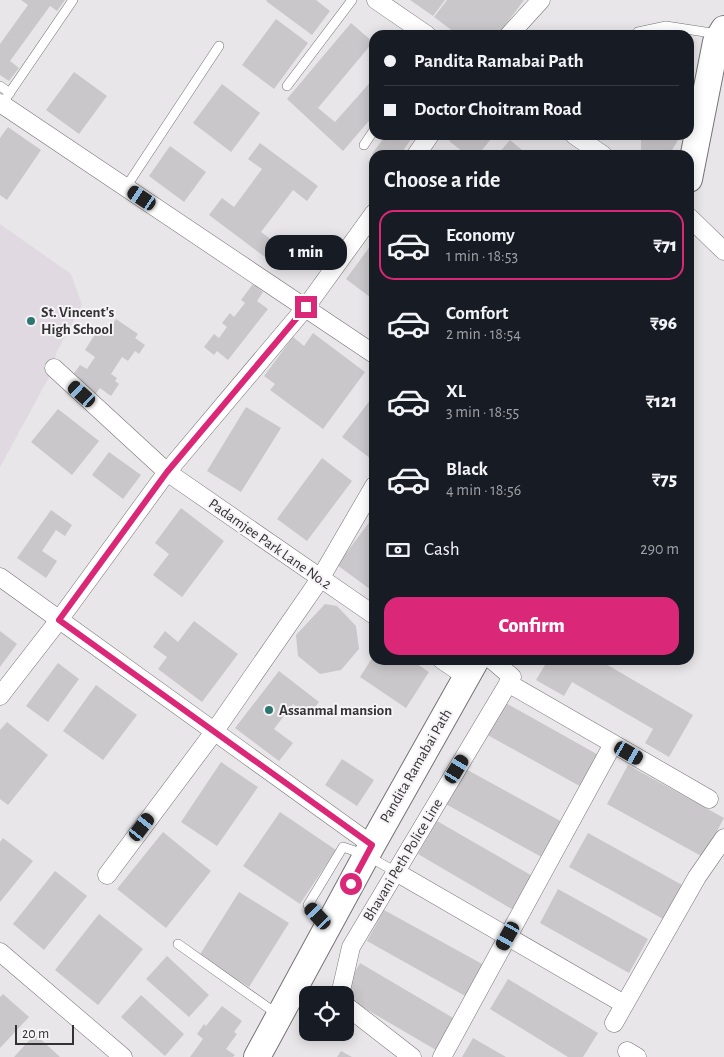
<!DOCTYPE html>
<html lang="en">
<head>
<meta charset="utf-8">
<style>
	body { margin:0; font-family:"Alegreya Sans",sans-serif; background:#20242c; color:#f1f3f6; height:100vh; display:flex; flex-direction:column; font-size:19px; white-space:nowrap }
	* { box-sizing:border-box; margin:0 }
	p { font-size:16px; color:#9ea1a6 }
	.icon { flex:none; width:28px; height:28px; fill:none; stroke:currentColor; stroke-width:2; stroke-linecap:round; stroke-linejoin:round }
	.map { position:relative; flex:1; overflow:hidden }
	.drawer { position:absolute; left:369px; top:150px; width:325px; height:515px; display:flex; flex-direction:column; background:#171b24; border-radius:15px; box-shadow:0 2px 12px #0003 }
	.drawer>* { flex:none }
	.top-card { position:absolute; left:369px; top:30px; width:325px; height:110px; border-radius:15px; box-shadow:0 2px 12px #0003; display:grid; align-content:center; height:110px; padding:0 15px; background:#171b24 }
	.buttons { position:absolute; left:299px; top:986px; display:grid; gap:10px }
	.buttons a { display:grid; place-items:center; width:55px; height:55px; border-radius:10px; background:#171b24; box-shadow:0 2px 12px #0003; font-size:25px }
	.scale { position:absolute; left:15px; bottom:12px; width:59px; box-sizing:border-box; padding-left:5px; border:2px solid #343334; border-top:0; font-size:14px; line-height:18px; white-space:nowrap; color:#343334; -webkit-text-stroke:4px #f6f3f6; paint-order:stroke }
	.end { position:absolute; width:22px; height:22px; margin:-11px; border:6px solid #db2777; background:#fff; box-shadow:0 0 0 2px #fff }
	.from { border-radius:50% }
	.bubble { position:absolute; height:35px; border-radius:15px; background:#171b24; box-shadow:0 2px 12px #0003; font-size:16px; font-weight:800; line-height:35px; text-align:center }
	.car { position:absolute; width:15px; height:30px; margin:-15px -8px; border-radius:6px; box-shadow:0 0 4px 1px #0007; background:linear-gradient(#222 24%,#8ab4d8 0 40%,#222 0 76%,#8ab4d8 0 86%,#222 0) }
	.top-card b { display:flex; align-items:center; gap:18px; height:48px; font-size:19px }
	.top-card b+b { border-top:1px solid #363941 }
	.top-card i { width:12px; height:12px; background:#f1f3f6 }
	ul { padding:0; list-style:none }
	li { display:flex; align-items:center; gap:15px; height:70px; margin:0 10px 8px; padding:0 5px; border:2px solid transparent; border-radius:15px }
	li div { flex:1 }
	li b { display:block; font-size:19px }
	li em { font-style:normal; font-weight:800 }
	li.on { border-color:#db2777 }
	li>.icon { width:45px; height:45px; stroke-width:1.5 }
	h2 { padding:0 15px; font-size:22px; line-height:60px }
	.pay { display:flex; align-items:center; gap:12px; height:55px; padding:0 15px; font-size:19px }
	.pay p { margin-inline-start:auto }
	.cta { display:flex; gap:10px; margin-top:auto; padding:10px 15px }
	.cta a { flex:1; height:58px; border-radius:15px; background:#db2777; color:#fff; font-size:20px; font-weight:800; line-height:58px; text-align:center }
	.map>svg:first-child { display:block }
	.built { fill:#e0d9e1 }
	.building { fill:#cac7ca }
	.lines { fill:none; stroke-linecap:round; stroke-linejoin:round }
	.lane-casing { stroke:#767376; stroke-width:10 }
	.street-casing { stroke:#767376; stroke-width:19 }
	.secondary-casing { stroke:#767376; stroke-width:28 }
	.lane { stroke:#fff; stroke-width:9 }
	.street { stroke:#fff; stroke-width:18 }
	.secondary { stroke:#fff; stroke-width:26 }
	.route { stroke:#db2777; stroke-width:6 }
	.poi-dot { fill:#2e7770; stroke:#f6f3f6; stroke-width:2 }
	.labels { text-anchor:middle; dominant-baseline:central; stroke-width:4; stroke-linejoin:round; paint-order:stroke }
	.poi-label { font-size:15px; font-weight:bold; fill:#343334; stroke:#f6f3f6; text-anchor:start }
	.street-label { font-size:15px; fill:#343334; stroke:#f6f3f6 }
</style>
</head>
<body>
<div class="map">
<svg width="724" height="1057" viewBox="0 0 724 1057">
	<rect width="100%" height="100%" fill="#e8e6e9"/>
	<path class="built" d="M 0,224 L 71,274 L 82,305 L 56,353 L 54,368 L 0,467 Z"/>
	<path class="building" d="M 21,0 L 65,0 L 57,11 L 50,6 L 10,61 L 19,68 L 9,81 L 0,75 L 0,44 L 28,5 Z
		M 267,0 L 316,0 L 330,11 L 312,35 L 266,1 Z
		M 410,0 L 445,0 L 433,16 Z
		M 447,0 L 524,0 L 498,35 L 458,35 L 434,17 Z
		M 276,19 L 308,43 L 274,89 L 242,65 Z
		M 351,23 L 373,42 L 318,108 L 335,122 L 374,78 L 374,115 L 343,151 L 287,99 Z
		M 74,72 L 107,96 L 79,134 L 46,110 Z
		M 222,84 L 260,113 L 231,152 L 193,123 Z
		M 8,127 L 41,150 L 7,200 L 0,195 L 0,138 Z
		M 386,135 L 414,135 L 400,155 L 374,155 L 372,154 Z
		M 449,135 L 494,135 L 478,155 L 467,155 L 449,141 L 452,137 Z
		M 641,135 L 681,135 L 669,155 L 641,155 Z
		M 510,140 L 528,155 L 497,155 Z
		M 260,143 L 318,186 L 307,201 L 293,190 L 261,232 L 276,243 L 265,257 L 209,215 L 222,198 L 234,207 L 262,169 L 248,159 Z
		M 170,146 L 206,172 L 184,202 L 149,176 Z
		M 371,245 L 374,247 L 374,300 L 346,279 Z
		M 253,284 L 263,292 L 257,301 L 268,309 L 228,360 L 217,351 L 214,355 L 204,347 L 214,334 L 219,338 L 227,327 L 222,323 L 230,313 L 234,317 L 245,303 L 241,300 Z
		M 116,319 L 138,334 L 135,338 L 145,345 L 139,354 L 135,351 L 128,361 L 122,357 L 111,374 L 117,378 L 115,381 L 119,384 L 111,396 L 100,388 L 94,396 L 72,376 L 80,365 L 87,369 L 95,357 L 85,350 L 97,331 L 104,336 Z
		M 313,333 L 365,372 L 323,429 L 270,390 L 275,384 L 264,376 L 293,337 L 304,346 Z
		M 374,395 L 374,461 L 342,437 Z
		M 246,407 L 281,428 L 241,492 L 207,471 Z
		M 58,409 L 99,441 L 72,475 L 31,442 Z
		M 109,452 L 141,475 L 123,499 L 92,475 Z
		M 322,458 L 352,481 L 307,541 L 277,519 Z
		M 181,508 L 224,541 L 182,597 L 153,575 L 169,554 L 155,543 Z
		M 51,510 L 72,525 L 65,536 L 56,530 L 42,551 L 57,561 L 46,578 L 17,558 Z
		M 374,516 L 374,592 L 337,565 Z
		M 325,604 L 337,606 L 356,626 L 359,649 L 341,670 L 320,674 L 298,656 L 296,635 Z
		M 194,621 L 238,654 L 202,702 L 158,669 L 167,657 L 153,647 L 165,631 L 178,642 Z
		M 0,631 L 17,644 L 0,667 Z
		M 374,655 L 374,660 L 411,660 L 429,672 L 406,708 L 360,677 Z
		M 548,660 L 599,660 L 693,715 L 669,757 L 645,743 L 653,729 L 572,682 L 564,696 L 536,680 Z
		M 58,663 L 79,679 L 48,722 L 26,706 Z
		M 279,671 L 319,702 L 308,716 L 293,704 L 274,729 L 293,743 L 279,761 L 235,728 Z
		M 96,685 L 137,715 L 103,760 L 63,731 Z
		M 502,701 L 602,757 L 585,789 L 484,733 Z
		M 7,722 L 48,755 L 8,805 L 0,799 L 0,730 Z
		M 342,759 L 374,780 L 357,806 L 325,785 Z
		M 221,762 L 258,787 L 217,846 L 181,822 Z
		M 628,765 L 724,818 L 703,857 L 607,804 Z
		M 462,767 L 566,824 L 547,860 L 442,802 Z
		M 280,812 L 336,850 L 300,904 L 243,866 Z
		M 437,821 L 536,878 L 517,912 L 418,854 Z
		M 163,832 L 211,871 L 166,928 L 117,889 Z
		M 588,833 L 684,886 L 665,920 L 569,867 Z
		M 3,838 L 33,861 L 0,902 L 0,842 Z
		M 55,871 L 87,896 L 44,950 L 13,924 Z
		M 558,889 L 648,939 L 629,973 L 540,923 Z
		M 239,892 L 289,923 L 249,987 L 199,956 Z
		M 384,910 L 484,965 L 467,997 L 367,941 Z
		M 99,914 L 143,949 L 98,1005 L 55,970 Z
		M 167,956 L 209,995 L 189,1017 L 146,979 Z
		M 360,963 L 460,1022 L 441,1053 L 342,995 Z
		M 508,979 L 598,1033 L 583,1057 L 568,1057 L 490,1009 Z
		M 3,994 L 29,1017 L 0,1048 L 0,997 Z
		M 141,995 L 184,1034 L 165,1056 L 121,1017 Z
		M 222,1006 L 242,1021 L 234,1032 L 237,1034 L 226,1049 L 235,1055 L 233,1057 L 190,1057 L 203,1039 L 197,1034 L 204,1024 L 206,1026 Z
		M 35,1034 L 60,1057 L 14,1057 Z
		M 473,1038 L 506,1057 L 462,1057 Z
		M 341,1051 L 352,1057 L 337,1057 Z"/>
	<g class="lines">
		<g class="lane-casing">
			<path id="lane" d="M 638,35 L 638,32 L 666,26 L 718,34
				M 0,86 L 10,93
				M 287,86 L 352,0
				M 2,104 L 73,0
				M 364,145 L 374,130
				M 126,187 L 219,46
				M 326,924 L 308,905 L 343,847 L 366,855 L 396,872
				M 178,944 L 277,1014"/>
		</g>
		<g class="street-casing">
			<path id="street" d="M 376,0 L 427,35
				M 509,35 L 541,0
				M 0,103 L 374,354
				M 574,135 L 603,155
				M 416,155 L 430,135
				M 689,217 L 724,251
				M 54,368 L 167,472 L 374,615
				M 0,577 L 372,845
				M 442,660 L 467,677
				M 508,683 L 709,799
				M 0,696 L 59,620 L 167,472 L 306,307 L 374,213
				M 396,872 L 624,1004
				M 107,875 L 214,732 L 320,579 L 374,486
				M 0,952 L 123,1057
				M 340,995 L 351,947 L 512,677 L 492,660
				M 345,1005 L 412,1057
				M 614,1023 L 697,877 L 724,838
				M 627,1051 L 637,1057
				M 442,1057 L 613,744"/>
		</g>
		<g class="secondary-casing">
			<path id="secondary" d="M 689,179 L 716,42 L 724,29
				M 257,1057 L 372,845 L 476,660"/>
		</g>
		<use href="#lane" class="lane"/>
		<use href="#street" class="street"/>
		<use href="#secondary" class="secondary"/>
	</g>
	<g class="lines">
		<path class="route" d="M 306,307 L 167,472 L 59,620 L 372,845 L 351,884"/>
	</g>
	<g class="poi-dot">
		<circle cx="31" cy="321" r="5"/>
		<circle cx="269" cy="710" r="5"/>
	</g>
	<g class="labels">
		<g class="poi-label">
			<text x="41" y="312">St. Vincent's<tspan x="41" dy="17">High School</tspan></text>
			<text x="279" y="710">Assanmal mansion</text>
		</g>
		<g class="street-label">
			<text transform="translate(270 544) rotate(35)">Padamjee Park Lane No.2</text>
			<text transform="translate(416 766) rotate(-60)">Pandita Ramabai Path</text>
			<text transform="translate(403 860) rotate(-59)">Bhavani Peth Police Line</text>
		</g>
	</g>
</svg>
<div class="buttons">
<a><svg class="icon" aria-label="locate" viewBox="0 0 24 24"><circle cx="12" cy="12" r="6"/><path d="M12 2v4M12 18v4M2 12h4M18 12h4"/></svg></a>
</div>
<div class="scale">20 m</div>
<i class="end from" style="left:351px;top:884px"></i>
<i class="end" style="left:306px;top:307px"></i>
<div class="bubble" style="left:265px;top:235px;width:82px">1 min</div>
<i class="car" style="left:142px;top:198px;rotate:304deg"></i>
<i class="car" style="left:82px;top:394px;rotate:312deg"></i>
<i class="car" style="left:629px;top:753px;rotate:120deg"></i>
<i class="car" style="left:457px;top:769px;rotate:31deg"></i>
<i class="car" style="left:142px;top:827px;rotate:37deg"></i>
<i class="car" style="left:318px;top:916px;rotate:317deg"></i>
<i class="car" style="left:508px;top:936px;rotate:209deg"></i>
<div class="top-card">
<b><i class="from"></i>Pandita Ramabai Path</b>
<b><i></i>Doctor Choitram Road</b>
</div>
<section class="drawer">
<h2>Choose a ride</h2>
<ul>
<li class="on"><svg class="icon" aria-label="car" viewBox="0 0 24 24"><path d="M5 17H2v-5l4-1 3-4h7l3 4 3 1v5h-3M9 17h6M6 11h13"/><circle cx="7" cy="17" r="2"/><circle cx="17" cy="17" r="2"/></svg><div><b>Economy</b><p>1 min · 18:53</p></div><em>₹71</em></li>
<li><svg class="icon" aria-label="car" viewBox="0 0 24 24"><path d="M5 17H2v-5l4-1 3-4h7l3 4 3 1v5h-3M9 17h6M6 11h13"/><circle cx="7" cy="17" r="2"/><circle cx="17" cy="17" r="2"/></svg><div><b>Comfort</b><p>2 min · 18:54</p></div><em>₹96</em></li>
<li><svg class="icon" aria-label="car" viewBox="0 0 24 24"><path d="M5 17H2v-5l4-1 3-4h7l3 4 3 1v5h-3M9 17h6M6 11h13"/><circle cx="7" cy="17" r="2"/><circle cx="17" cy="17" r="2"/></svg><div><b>XL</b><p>3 min · 18:55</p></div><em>₹121</em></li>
<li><svg class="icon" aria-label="car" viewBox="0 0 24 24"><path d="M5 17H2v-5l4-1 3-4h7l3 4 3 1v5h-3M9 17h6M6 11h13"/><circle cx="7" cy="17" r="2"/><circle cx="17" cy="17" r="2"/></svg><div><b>Black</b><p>4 min · 18:56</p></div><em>₹75</em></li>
</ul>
<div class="pay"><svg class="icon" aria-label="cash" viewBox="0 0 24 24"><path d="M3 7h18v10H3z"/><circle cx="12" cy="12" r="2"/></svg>Cash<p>290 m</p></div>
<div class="cta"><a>Confirm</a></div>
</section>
</div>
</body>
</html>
